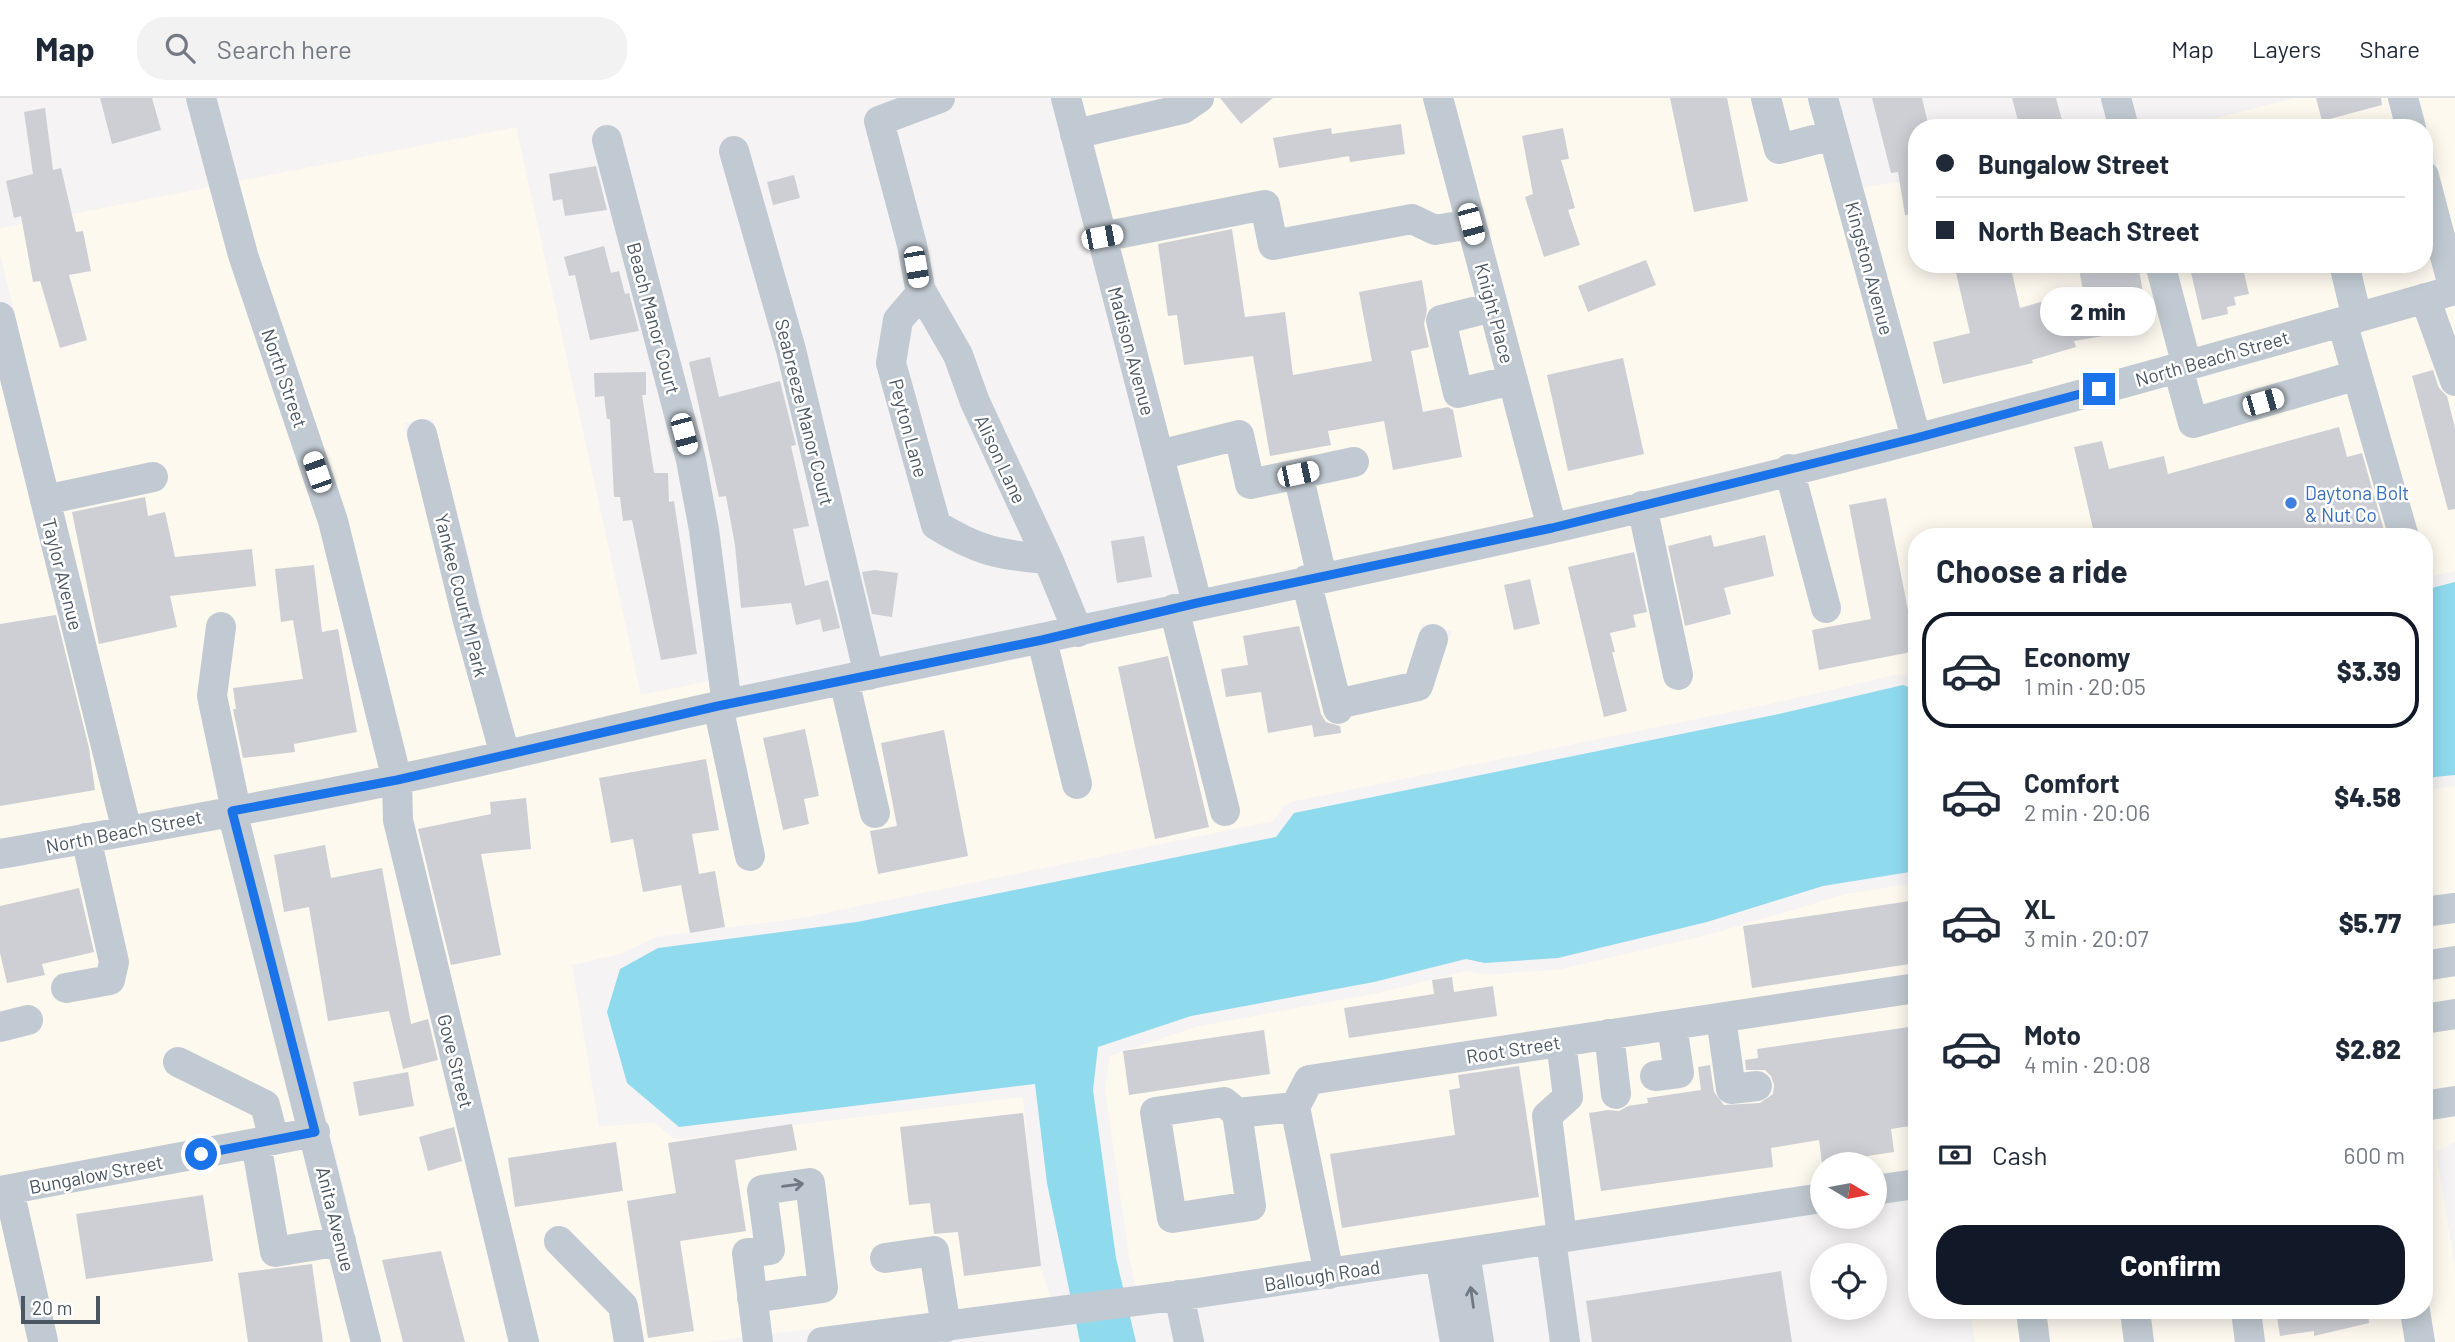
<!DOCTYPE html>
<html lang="en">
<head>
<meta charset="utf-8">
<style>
	body { margin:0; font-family:Barlow,sans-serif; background:#f2f2f3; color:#1f2937; height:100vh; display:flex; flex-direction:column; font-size:26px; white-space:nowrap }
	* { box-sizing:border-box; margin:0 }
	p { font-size:23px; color:#747a83 }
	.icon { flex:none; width:38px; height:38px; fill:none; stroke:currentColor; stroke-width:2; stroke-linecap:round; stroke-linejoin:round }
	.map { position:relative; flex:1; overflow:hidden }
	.details { position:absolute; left:1908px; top:430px; width:525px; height:791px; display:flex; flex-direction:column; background:#fff; border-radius:28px; box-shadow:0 4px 18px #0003 }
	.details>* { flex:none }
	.guide { position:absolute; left:1908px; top:21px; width:525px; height:154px; border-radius:28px; box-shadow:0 4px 18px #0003; display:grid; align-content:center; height:154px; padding:0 28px; background:#fff }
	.needle { width:46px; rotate:100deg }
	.controls { position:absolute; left:1810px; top:1054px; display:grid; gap:14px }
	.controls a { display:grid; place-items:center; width:77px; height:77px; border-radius:50%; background:#fff; box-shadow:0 4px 18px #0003; font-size:35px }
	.scale { position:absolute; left:21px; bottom:18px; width:79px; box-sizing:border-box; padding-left:7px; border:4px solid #4a5661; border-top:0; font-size:19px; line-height:24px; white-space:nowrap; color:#4a5661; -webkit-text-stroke:5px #fff; paint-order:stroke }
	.end { position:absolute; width:32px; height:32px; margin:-16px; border:9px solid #1a73e8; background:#fff; box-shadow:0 0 0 4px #fff }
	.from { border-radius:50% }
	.bubble { position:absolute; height:49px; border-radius:24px; background:#fff; box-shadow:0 4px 18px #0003; font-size:23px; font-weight:800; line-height:49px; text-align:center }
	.car { position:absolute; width:21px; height:42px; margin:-21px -10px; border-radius:9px; box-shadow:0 0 5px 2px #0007; background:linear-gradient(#fff 24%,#345 0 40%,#fff 0 76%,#345 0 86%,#fff 0) }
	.guide b { display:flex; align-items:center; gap:24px; height:66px; font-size:26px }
	.guide b+b { border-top:2px solid #e0e1e3 }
	.guide i { width:18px; height:18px; background:#1f2937 }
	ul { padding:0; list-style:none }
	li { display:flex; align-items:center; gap:21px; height:116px; margin:0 14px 10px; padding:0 14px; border:4px solid transparent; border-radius:28px }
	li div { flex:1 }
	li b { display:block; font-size:26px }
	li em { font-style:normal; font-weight:800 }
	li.on { border-color:#111827 }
	li>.icon { width:63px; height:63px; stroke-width:1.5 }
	h2 { padding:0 28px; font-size:32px; line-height:84px }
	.pay { display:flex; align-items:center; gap:18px; height:77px; padding:0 28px; font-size:26px }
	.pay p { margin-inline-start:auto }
	.action { display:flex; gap:14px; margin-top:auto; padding:14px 28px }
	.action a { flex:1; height:80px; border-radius:28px; background:#111827; color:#fff; font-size:28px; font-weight:800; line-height:80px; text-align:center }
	header { display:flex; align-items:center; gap:42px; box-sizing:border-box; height:98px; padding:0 35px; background:#fff; border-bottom:2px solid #e0e1e3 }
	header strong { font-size:33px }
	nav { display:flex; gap:38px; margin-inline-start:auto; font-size:24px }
	.search { width:490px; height:63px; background:#f2f2f3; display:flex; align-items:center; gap:18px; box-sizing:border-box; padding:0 24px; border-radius:28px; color:#747a83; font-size:26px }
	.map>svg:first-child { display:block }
	.commercial { fill:#fdf9ef; fill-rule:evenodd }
	.water { fill:#90daee }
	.building { fill:#cdcfd5 }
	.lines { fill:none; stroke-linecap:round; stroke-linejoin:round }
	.minor { stroke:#c1cad2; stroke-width:30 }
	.oneway { stroke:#6e7983 }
	.route { stroke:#1a73e8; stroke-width:9 }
	.shop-dot { fill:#3f7fe0; stroke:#fff; stroke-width:2.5 }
	.labels { text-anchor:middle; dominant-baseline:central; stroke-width:5; stroke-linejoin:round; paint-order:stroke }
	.street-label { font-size:19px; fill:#4a5661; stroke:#fff }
	.shop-label { font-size:19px; fill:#366cbe; stroke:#fff; text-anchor:start }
</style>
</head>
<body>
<header>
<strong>Map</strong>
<div class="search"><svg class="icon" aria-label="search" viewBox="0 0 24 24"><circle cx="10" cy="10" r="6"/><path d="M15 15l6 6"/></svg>Search here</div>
<nav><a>Map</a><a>Layers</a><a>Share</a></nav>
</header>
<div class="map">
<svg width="2455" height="1244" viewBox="0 0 2455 1244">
	<rect width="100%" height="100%" fill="#f5f3f3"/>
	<path class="commercial" d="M 1082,0 L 1423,0 L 1534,420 L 1208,489 Z
		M 1454,0 L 1808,0 L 1898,331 L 1563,413 Z
		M 2295,0 L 2388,0 L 2396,30 L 2177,30 Z
		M 2419,0 L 2455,0 L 2455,138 Z
		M 516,29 L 641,597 L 709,583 L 711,596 L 516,641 L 433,321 L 404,325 L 453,525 L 487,647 L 408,665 L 348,421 L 258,154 L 239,83 Z
		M 1916,82 L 1916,166 L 2145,166 L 2169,259 L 1926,323 L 1863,89 Z
		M 210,89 L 319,425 L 379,671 L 138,717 L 0,156 L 0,130 Z
		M 2424,137 L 2436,183 L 2197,250 L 2175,166 L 2424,166 Z
		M 2455,206 L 2455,473 L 2424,480 L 2424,439 L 1916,439 L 1916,580 L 1899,576 L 1775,605 L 1291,704 L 1283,709 L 1273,723 L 796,821 L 656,839 L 621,856 L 572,867 L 599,1029 L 654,1024 L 673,1040 L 681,1041 L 1023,999 L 1038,1163 L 1051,1200 L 706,1244 L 539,1244 L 413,721 L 412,693 L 728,620 L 1069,551 L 2204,279 ZM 1423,525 L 1452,533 L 1432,593 L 1423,601 L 1327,622 L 1318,597 L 1406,577 Z
		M 0,282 L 109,722 L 0,743 Z
		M 2455,688 L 2455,796 L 2424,801 L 2424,692 Z
		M 382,699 L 383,724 L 508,1244 L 381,1244 L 333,1045 L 250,723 Z
		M 221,729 L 296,1024 L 0,1080 L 0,770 Z
		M 1916,785 L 1916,877 L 1306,968 L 1295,976 L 1282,1003 L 1312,1164 L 1136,1188 L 1129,1159 L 1105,992 L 1110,958 L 1195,929 L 1378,895 L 1467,873 L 1486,877 L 1562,871 L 1711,836 L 1846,796 Z
		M 2455,823 L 2455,990 L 2424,995 L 2424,828 Z
		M 1916,904 L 1916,1072 L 1874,1078 L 1874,1066 L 1822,1066 L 1822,1086 L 1341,1160 L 1311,1011 L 1320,993 Z
		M 2455,1017 L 2455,1044 L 2436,1054 L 2455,1168 L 2455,1244 L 1975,1244 L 1970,1213 L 2424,1213 L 2424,1022 Z
		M 303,1051 L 350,1244 L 0,1244 L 0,1107 Z"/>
	<path class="water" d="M 2455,484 L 2455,677 L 2424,680 L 2424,492 Z
		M 1903,587 L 1916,592 L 1916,773 L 1823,788 L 1707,824 L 1558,860 L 1485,865 L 1466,861 L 1374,884 L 1191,918 L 1098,949 L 1093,992 L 1116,1160 L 1136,1244 L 1080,1244 L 1047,1085 L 1035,986 L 679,1029 L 627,985 L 607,914 L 620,871 L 658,850 L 857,824 L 1276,739 L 1294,715 L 1779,616 Z"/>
	<path class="building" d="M 100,0 L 152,0 L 161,32 L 112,46 Z
		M 1220,0 L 1273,0 L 1241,26 Z
		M 1670,0 L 1727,0 L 1748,103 L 1694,114 Z
		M 1872,0 L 1922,0 L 1929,30 L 1916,30 L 1916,116 L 1905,117 L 1898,74 L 1891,75 Z
		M 2012,0 L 2056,0 L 2063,26 L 2048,30 L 2020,30 Z
		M 2316,0 L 2381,0 L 2382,7 L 2322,23 Z
		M 45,10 L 53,72 L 61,70 L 76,134 L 83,133 L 91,173 L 69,177 L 87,242 L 60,250 L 40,183 L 33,184 L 21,118 L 14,120 L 6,83 L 33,76 L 24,14 Z
		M 1401,26 L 1405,56 L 1350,64 L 1349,58 L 1279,70 L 1273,40 L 1331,30 L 1332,36 Z
		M 1563,30 L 1569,61 L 1561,62 L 1575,110 L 1568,112 L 1580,147 L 1544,159 L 1525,99 L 1533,96 L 1522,38 Z
		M 596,68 L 607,112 L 565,118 L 562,101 L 553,103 L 549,76 Z
		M 794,77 L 800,100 L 773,107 L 767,84 Z
		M 1232,131 L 1245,219 L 1285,214 L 1293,277 L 1372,263 L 1359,194 L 1422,182 L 1427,212 L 1424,226 L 1429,249 L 1411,253 L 1423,314 L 1448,309 L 1453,312 L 1462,359 L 1393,372 L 1384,323 L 1328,333 L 1331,347 L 1270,358 L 1253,258 L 1184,267 L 1177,217 L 1168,218 L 1158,146 Z
		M 604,148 L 611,175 L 619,173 L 625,196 L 629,195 L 639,233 L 590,242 L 575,177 L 569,178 L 564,159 Z
		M 1646,162 L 1656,187 L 1588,214 L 1578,188 Z
		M 1954,166 L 2010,166 L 2020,210 L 2083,192 L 2078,166 L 2138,166 L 2149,230 L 2074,243 L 2076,249 L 2032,262 L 2033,265 L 1943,286 L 1933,244 L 1970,235 Z
		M 2189,166 L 2242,166 L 2249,196 L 2234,199 L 2236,207 L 2227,209 L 2228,216 L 2202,222 Z
		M 710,259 L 719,299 L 780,283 L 796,347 L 791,348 L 809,428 L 793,431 L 805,488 L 828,482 L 840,530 L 823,534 L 820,521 L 796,527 L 791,505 L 741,510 L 735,447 L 726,398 L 719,399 L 689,264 Z
		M 1623,260 L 1644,356 L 1568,373 L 1547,277 Z
		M 2433,272 L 2439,290 L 2447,298 L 2455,330 L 2455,411 L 2448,412 L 2412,278 Z
		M 646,274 L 646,297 L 642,297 L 654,375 L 668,375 L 669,404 L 674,403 L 697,556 L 661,562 L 632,422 L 623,423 L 620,399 L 614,399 L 610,321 L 607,321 L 604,298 L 595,299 L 594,275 Z
		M 2339,329 L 2347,359 L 2362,355 L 2386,439 L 2095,439 L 2074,349 L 2102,343 L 2109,371 L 2164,358 L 2168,376 Z
		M 145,399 L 148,418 L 165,414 L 175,459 L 252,451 L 256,488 L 170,498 L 177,529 L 99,546 L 72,414 Z
		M 1886,400 L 1916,553 L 1819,572 L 1812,532 L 1871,521 L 1849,407 Z
		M 1711,437 L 1714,449 L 1765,437 L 1774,478 L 1724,490 L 1731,516 L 1685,528 L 1668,448 Z
		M 1144,438 L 1152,479 L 1117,485 L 1111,443 Z
		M 1634,454 L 1647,514 L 1633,517 L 1636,529 L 1610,535 L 1615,554 L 1612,554 L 1627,613 L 1604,619 L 1568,469 Z
		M 314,467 L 322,534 L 338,531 L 357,634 L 294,646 L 295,654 L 243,660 L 233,611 L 236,611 L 233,590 L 303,581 L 293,522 L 281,524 L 275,471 Z
		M 875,472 L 898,475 L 892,519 L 872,516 L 862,474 Z
		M 1530,481 L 1540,526 L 1514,532 L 1504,487 Z
		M 56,517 L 89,650 L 95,692 L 0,708 L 0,526 Z
		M 1299,528 L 1321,616 L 1326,624 L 1340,628 L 1341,635 L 1314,639 L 1312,627 L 1268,635 L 1261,594 L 1226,599 L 1221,571 L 1248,567 L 1243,538 Z
		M 1168,558 L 1209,729 L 1155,741 L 1118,569 Z
		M 805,631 L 819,698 L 804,701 L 809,726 L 783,732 L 763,640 Z
		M 944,632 L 968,758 L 878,776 L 870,733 L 897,728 L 881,645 Z
		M 706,661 L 719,732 L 692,736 L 699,776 L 715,773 L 725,829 L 690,835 L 681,787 L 643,794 L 633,741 L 611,745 L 599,680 Z
		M 526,700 L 531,751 L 481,756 L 501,857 L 451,867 L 418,731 L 491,716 L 490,704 Z
		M 325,747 L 331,780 L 382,770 L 411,926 L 428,921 L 438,962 L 403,971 L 389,913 L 328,923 L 309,809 L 284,814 L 274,757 Z
		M 79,790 L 94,854 L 42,866 L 45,877 L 7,885 L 0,855 L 0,808 Z
		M 1910,803 L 1916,865 L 1752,890 L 1743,828 Z
		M 1452,879 L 1454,894 L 1493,888 L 1497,918 L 1349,940 L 1344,910 L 1434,896 L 1432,882 Z
		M 1916,928 L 1916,1027 L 1891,1031 L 1894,1054 L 1822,1065 L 1819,1042 L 1771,1050 L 1773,1069 L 1601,1093 L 1589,1015 L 1608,1012 L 1619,1013 L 1628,1008 L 1648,1005 L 1647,1000 L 1701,992 L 1698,969 L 1710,967 L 1714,994 L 1724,1007 L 1760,1005 L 1773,996 L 1774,987 L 1771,978 L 1765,972 L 1746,972 L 1745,962 L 1758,960 L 1757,951 Z
		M 1264,932 L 1270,976 L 1129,997 L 1123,953 Z
		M 1519,968 L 1539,1099 L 1342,1130 L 1330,1056 L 1455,1037 L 1449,992 L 1460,990 L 1458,977 Z
		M 408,974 L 414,1008 L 359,1018 L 353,984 Z
		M 1023,1015 L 1041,1168 L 964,1178 L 958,1134 L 934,1136 L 930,1105 L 909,1107 L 900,1029 Z
		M 792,1026 L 797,1052 L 735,1062 L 746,1133 L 680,1143 L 694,1233 L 648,1240 L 627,1103 L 676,1095 L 668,1045 Z
		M 454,1029 L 462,1063 L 428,1073 L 419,1039 Z
		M 616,1044 L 623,1093 L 515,1109 L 508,1060 Z
		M 203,1097 L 213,1163 L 86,1181 L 76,1116 Z
		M 441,1153 L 465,1244 L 403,1244 L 382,1162 Z
		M 312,1166 L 323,1244 L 248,1244 L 238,1175 Z
		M 1781,1173 L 1792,1244 L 1592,1244 L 1586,1203 Z
		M 2276,1213 L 2368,1213 L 2369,1225 L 2314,1238 L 2314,1233 L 2280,1238 Z"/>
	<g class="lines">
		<path class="minor" d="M 201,0 L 243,157 L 333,423 L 397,682 L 398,722 L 524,1244
			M 940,0 L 879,23 L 912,147 L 921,195 L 898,222 L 891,265 L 936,427 C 978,453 999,457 1048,461
			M 1066,0 L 1197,505
			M 1438,0 L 1552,430
			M 1766,0 L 1779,51 L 1833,37
			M 1823,0 L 1916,340
			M 2116,0 L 2124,30
			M 2403,0 L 2411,30
			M 1075,36 L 1183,11 L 1199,0
			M 607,42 L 691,362 L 704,432 L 727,607
			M 734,53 L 791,252 L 869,577
			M 2424,78 L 2454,192
			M 1102,139 L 1265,107 L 1273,147 L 1412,121 L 1435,132 L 1471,126
			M 2160,166 L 2187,268
			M 2344,166 L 2357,220
			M 920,191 L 958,257 L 975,304 L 1048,461 L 1078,534
			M 2425,200 L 2455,283
			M 1493,209 L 1441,222 L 1458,295 L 1513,282
			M 0,219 L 127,733
			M 2342,224 L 2404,439
			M 2178,270 L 2193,325 L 2357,277
			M 422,336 L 468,523 L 505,657
			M 1159,357 L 1239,337 L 1250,386 L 1298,376
			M 1789,371 L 1826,510
			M 45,402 L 153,379
			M 1642,408 L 1678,577
			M 1322,479 L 1298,376 L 1354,364
			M 1306,482 L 1338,611
			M 1174,511 L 1225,713
			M 221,529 L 212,598 L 236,712
			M 1042,542 L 1077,686
			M 844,582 L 875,715
			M 1337,606 L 1418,588 L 1433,541
			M 718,608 L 750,758
			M 232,713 L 366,1244
			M 0,756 C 133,732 266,709 398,681 C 506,659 612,631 719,608 C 996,549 1273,493 1549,431 C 1854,362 2155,277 2455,192
			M 2424,814 L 2455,810
			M 2424,868 L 2455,863
			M 66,890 L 110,882 L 114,864 L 86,740
			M 1721,920 L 1731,991 L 1757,988
			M 2424,921 L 2455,916
			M 0,929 L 28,922
			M 1609,936 L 1616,996
			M 1561,944 L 1568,999 L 1547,1018 L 1562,1140
			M 178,964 L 265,1007 L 274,1042
			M 1655,978 L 1679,975 L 1672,927
			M 2424,1008 L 2455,1003
			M 1237,1015 L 1224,1004 L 1155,1014 L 1172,1120 L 1251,1108 L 1237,1015 L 1295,1009
			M 256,1045 L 275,1154 L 341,1143
			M 9,1092 L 43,1243
			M 1874,1092 L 1916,1086
			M 0,1093 L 315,1034
			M 1551,1142 L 1565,1244
			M 559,1143 L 623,1208 L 629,1244
			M 1465,1155 L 1479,1244
			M 1440,1159 L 1455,1244
			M 885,1160 L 934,1153 L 946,1229
			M 1329,1176 L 1295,1009 L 1309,982 L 1916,890
			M 1179,1197 L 1189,1244
			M 752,1200 L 823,1190 L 810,1085 L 762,1092 L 770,1152 L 747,1155 L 758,1244
			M 2031,1213 L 2035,1244
			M 2135,1213 L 2139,1244
			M 2246,1213 L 2250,1244
			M 2415,1213 L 2420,1244
			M 822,1244 L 1198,1195 L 1822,1100"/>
	</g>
	<defs><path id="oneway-shaft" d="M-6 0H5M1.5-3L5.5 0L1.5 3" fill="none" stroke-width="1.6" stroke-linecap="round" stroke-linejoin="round" transform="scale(1.75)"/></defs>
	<g class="oneway">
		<use href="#oneway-shaft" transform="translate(793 1087) rotate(-8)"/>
		<use href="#oneway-shaft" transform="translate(1472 1199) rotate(-98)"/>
	</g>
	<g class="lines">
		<path class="route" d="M 201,1056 L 315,1034 L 232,713 L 397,682 L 718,608 L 1042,542 L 1197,505 L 1552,430 L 1916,340 L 2099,291"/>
	</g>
	<circle class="shop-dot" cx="2291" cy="405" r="7"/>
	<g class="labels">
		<g class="street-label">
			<text transform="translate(1870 170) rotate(75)">Kingston Avenue</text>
			<text transform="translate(1495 215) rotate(75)">Knight Place</text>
			<text transform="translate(654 220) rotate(75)">Beach Manor Court</text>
			<text transform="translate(1132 253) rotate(75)">Madison Avenue</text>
			<text transform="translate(2212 260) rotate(-16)">North Beach Street</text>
			<text transform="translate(285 280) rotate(71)">North Street</text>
			<text transform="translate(805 314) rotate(76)">Seabreeze Manor Court</text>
			<text transform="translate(909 330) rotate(75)">Peyton Lane</text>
			<text transform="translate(1001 361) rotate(65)">Alison Lane</text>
			<text transform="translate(63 476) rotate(76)">Taylor Avenue</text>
			<text transform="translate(462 497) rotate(76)">Yankee Court M Park</text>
			<text transform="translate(124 733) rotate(-11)">North Beach Street</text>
			<text transform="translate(1513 951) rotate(-9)">Root Street</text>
			<text transform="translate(456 963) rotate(76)">Gove Street</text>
			<text transform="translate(96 1076) rotate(-11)">Bungalow Street</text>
			<text transform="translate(336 1121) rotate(76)">Anita Avenue</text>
			<text transform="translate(1322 1177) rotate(-9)">Ballough Road</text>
		</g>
		<g class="shop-label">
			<text x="2305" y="394">Daytona Bolt<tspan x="2305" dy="22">&amp; Nut Co</tspan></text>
		</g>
	</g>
</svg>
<div class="controls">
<a><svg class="needle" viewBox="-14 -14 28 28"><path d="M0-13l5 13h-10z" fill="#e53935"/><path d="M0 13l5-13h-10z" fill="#747a83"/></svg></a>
<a><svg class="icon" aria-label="locate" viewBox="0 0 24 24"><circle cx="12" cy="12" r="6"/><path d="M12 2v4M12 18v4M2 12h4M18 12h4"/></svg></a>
</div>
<div class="scale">20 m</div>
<i class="end from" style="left:201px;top:1056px"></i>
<i class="end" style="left:2099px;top:291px"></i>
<div class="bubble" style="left:2040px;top:189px;width:116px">2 min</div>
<i class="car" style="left:1471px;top:126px;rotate:165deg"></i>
<i class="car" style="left:1102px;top:139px;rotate:79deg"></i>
<i class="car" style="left:916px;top:169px;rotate:170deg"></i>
<i class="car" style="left:2263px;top:304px;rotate:74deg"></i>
<i class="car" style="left:684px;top:336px;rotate:165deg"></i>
<i class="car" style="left:317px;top:374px;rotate:341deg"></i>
<i class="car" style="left:1298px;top:376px;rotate:78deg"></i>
<div class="guide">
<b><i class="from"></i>Bungalow Street</b>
<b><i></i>North Beach Street</b>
</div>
<section class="details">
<h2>Choose a ride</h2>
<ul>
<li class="on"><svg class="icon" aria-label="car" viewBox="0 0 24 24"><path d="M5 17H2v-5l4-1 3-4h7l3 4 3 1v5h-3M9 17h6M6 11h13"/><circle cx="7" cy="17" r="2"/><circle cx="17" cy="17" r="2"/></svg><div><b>Economy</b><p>1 min · 20:05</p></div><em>$3.39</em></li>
<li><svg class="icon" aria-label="car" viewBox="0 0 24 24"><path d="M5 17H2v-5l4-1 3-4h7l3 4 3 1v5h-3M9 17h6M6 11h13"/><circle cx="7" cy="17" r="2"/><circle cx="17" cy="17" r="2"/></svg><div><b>Comfort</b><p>2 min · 20:06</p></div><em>$4.58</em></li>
<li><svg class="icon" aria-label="car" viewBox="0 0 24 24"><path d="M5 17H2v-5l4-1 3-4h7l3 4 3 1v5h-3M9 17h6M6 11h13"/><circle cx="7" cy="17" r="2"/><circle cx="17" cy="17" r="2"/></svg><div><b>XL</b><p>3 min · 20:07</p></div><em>$5.77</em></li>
<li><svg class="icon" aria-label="car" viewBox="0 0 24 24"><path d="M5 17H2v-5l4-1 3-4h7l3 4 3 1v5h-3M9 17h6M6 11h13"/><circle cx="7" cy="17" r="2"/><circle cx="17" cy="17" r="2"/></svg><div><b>Moto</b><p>4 min · 20:08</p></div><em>$2.82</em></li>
</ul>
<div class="pay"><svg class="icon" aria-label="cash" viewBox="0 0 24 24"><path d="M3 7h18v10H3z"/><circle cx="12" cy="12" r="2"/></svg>Cash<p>600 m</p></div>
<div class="action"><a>Confirm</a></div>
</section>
</div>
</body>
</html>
